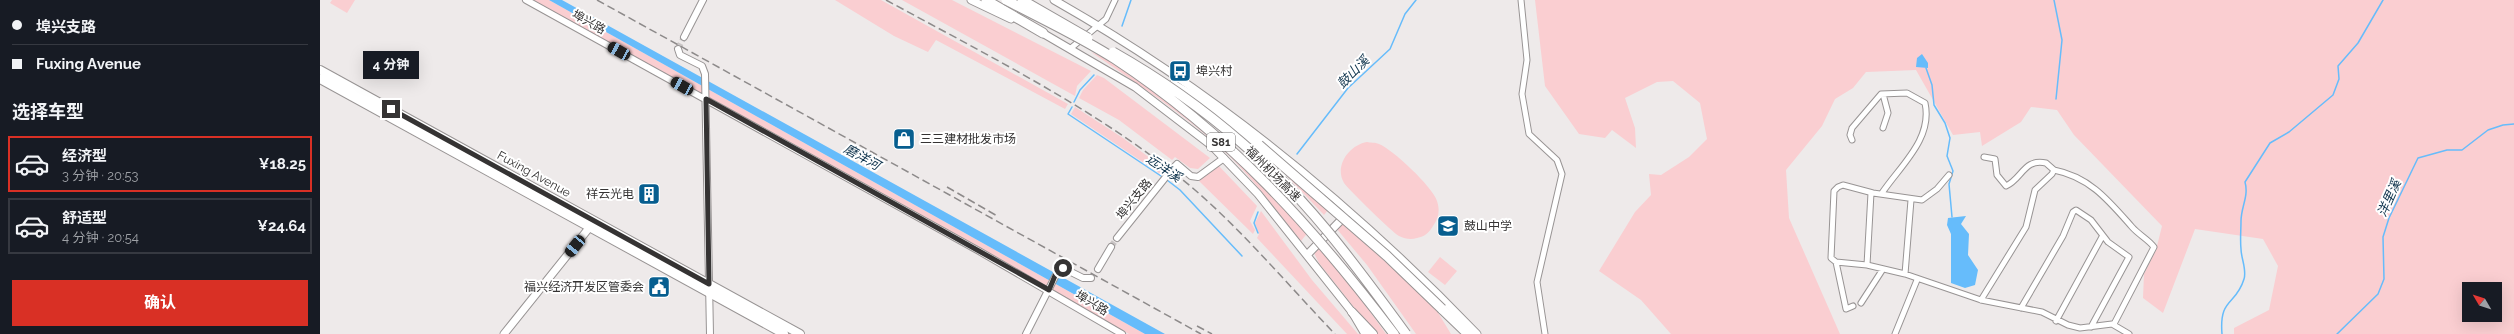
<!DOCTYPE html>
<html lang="zh">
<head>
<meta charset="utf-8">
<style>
	body { margin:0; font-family:Raleway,"Noto Sans SC",sans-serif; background:#242831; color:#f1f3f6; height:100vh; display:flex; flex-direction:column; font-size:15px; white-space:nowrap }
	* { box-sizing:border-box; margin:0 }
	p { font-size:13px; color:#9ea1a6 }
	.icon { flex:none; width:22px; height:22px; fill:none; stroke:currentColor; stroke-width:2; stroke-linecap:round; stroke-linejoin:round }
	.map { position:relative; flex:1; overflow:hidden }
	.panel { display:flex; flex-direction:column; background:#171b24; width:320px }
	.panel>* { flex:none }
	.top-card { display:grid; align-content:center; height:88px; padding:0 12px; background:#171b24 }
	.needle { width:26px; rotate:309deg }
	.fabs { position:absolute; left:2142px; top:282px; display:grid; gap:8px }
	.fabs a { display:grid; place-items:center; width:40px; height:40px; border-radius:0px; background:#171b24; box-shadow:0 4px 16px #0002; font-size:20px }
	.end { position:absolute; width:18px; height:18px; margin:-9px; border:5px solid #353333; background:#fff; box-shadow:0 0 0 2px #fff }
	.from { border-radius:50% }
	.bubble { position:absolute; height:28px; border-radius:0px; background:#171b24; box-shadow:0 4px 16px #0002; font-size:13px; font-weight:700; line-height:28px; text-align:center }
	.car { position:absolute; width:12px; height:24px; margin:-12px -6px; border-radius:5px; box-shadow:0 0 3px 1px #0007; background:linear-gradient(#222 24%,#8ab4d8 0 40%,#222 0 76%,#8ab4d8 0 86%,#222 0) }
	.top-card b { display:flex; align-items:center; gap:14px; height:38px; font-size:15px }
	.top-card b+b { border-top:1px solid #363941 }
	.top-card i { width:10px; height:10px; background:#f1f3f6 }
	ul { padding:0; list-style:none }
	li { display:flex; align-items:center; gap:12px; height:56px; margin:0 8px 6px; padding:0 4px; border:2px solid #363941; border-radius:0px }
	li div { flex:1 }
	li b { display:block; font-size:15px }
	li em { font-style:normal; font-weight:700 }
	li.on { border-color:#d93025 }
	li>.icon { width:36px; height:36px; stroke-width:1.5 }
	h2 { padding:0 12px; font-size:18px; line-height:48px }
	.button { display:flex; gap:8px; margin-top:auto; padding:8px 12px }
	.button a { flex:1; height:46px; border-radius:0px; background:#d93025; color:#fff; font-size:16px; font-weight:700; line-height:46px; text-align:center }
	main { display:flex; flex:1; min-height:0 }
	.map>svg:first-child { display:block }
	.green { fill:#faced1; fill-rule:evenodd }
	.water { fill:#66bcfb }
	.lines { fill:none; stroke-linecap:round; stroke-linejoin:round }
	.stream { stroke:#66bcfb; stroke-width:1.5 }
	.tertiary-tunnel { stroke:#c9c5c5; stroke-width:6; stroke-dasharray:6 3; stroke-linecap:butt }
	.minor-casing { stroke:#989494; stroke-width:7 }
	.tertiary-casing { stroke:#989494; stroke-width:8 }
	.secondary-casing { stroke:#989494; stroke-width:9 }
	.primary-casing { stroke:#989494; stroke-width:10 }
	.motorway-casing { stroke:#989494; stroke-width:11 }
	.minor { stroke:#fff; stroke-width:5 }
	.tertiary { stroke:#fff; stroke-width:6 }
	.secondary { stroke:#fff; stroke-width:7 }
	.primary { stroke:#fff; stroke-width:8 }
	.motorway { stroke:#fff; stroke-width:9 }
	.rail { stroke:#8d8a8a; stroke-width:1.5; stroke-dasharray:8 4; stroke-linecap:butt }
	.motorway-bridge-casing { stroke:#989494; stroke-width:11; stroke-linecap:butt }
	.motorway-bridge { stroke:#fff; stroke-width:9 }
	.route { stroke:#353333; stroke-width:5 }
	.labels { text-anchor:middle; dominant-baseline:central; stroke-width:4; stroke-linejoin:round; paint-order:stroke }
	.shield { fill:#fff; stroke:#727070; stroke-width:1 }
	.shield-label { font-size:11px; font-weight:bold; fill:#353333 }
	.street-label { font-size:12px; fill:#353333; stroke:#fff }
	.poi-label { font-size:12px; fill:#353333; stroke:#fff; text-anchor:start }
	.water-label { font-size:13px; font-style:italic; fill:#0e334c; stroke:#fff }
</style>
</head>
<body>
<main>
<section class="panel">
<div class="top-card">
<b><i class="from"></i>埠兴支路</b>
<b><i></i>Fuxing Avenue</b>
</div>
<h2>选择车型</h2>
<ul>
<li class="on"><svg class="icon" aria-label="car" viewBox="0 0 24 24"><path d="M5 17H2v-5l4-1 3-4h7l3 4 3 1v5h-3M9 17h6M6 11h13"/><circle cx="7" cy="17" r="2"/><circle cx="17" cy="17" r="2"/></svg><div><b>经济型</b><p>3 分钟 · 20:53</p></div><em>¥18.25</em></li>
<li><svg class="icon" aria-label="car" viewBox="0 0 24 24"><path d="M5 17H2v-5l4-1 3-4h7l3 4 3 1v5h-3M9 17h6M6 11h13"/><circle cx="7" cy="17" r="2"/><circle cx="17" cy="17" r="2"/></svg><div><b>舒适型</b><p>4 分钟 · 20:54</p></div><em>¥24.64</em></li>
</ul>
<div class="button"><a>确认</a></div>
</section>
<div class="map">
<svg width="2194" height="334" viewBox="0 0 2194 334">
	<rect width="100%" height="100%" fill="#eeeaea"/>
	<path class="green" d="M 12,0 L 35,0 L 27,13 L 10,3 Z
		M 208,0 L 229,0 L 825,334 L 809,334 Z
		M 515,0 L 561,0 L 748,104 L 745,109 L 616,40 L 608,52 L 574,36 Z
		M 582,0 L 632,0 L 771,71 L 757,86 L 755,96 Z
		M 1215,0 L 2194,0 L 2194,334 L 1914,334 L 1914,328 L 1949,310 L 1958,266 L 1943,239 L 1875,229 L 1843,313 L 1823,298 L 1824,274 L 1836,250 L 1842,226 L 1754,135 L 1737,110 L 1711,107 L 1701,122 L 1662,146 L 1660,132 L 1633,135 L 1596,70 L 1546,72 L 1533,88 L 1515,99 L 1502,126 L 1466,170 L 1469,218 L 1520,334 L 1351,334 L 1321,300 L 1279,271 L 1315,212 L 1331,195 L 1329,174 L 1341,175 L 1369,157 L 1387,139 L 1380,103 L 1353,81 L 1337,82 L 1305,98 L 1315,128 L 1316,148 L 1292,130 L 1285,138 L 1259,134 L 1225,86 ZM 2149,289 L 2175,289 L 2175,315 L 2149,315 Z
		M 771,52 L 788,59 L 823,82 L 910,151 L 989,231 L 981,241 C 956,210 932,177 903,150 C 863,113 816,83 771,52 Z
		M 777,75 L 784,78 L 890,158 L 878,169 L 870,168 L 855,157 L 852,160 L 799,120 L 759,98 L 763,90 Z
		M 755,107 L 803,138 L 846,170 L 842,175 L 751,114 Z
		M 927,140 L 1008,210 L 1004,215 L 967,176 Z
		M 1047,142 C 1050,143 1055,142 1059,144 C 1072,149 1113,187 1117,201 C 1120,210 1119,218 1113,226 C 1108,234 1105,236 1097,238 C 1091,240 1085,239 1079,236 C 1073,233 1029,190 1024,183 C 1014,166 1029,145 1047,142 Z
		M 898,165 L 937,206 L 930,221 L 935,230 L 933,234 L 879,181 Z
		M 941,211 L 992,280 L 1038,334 L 1027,334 L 937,238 L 939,234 L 935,223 Z
		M 1022,222 L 1114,306 L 1131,334 L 1096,334 L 1047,265 L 1016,228 Z
		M 1001,244 L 1066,334 L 1055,334 L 999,263 L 994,253 Z
		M 1120,257 L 1137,271 L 1125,285 L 1108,272 Z"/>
	<path class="water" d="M 229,0 L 242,0 L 845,334 L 825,334 Z
		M 1602,54 L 1608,63 L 1608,68 L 1596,67 L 1597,58 Z
		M 1646,216 L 1641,224 L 1649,234 L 1648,255 L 1658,270 L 1655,285 L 1645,288 L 1631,283 L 1631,234 L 1627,225 L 1628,218 Z"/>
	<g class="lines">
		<path class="stream" d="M 1734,0 L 1742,40 L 1736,99
			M 802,26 L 811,0
			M 1606,68 L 1612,85 L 1614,105 L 1625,123 L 1630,138 L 1627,156 L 1633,171 L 1629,184 L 1632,217
			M 754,102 L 760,90 L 774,75
			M 752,107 L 748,114 L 844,178
			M 977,154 L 1028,88 L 1070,49 L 1085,14 L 1096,0
			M 847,180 L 860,190 L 922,256
			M 938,233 L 934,223 L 938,212
			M 1902,334 C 1899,297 1916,306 1924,279 C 1927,270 1921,258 1921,249 C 1920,240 1921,230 1921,221 C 1921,207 1929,196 1925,182 L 1950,143 L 1969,132 L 2013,95 L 2019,79 L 2018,66 L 2038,43 L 2063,0
			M 2017,334 L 2058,294 L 2064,279 L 2063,237 L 2069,218 L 2098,158 L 2127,150 L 2142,150 L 2168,130 L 2183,125 L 2194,124"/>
		<path class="tertiary-tunnel" d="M 358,49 L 364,37
			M 791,247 L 797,238"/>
		<g class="minor-casing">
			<path id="minor" d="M 1201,0 L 1207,60 L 1202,94 L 1209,134 L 1237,160 L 1242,174 L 1217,282 L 1225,334
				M 751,48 L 786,19 L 795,0
				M 1563,94 L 1568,113 L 1563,128
				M 1532,140 L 1530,135 L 1532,128 L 1561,94 L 1587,93 L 1605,103 C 1613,139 1580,166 1562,193
				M 1734,170 C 1770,177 1789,201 1812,227 C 1819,235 1828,239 1834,247 L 1794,324
				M 1629,175 L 1617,189 L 1602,200 L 1553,193 L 1523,185 L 1518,187 L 1514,191 L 1511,258 L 1516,262 L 1547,265 L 1585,274 L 1661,300 L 1722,312 L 1748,325 L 1760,328 L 1792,324 L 1809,334
				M 1516,262 L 1526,309 L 1533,306
				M 1547,265 L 1551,193
				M 1585,274 L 1591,200
				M 1661,300 L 1706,227 L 1715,190 L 1732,174 L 1734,170 L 1726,163 C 1704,158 1702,179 1686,186 L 1677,175 L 1675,159 L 1664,157
				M 1541,303 L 1563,269
				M 1701,308 L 1743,236 L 1753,212 L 1756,210 L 1771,220 L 1788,242 L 1809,257 L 1771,327
				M 1736,321 L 1782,237
				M 1575,334 L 1597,280"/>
		</g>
		<g class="tertiary-casing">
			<path id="tertiary" d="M 206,0 L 659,251 L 802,334
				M 364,37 L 383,0
				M 358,49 L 360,55 L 382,66 L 385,74 L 390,334
				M 853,168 L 857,164 L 871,176 L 878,177 L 904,158
				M 797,238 L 849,173
				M 778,269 L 791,247
				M 706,334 L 739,269 L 743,268 L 763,278 L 771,278"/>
		</g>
		<g class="secondary-casing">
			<path id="secondary" d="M 651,0 L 691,19
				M 734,0 C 891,89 1032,204 1157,334
				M 719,31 L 815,87 L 892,146 L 938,194 L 1032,312 L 1045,334
				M 987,255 L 1025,216
				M 184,334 L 273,223"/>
		</g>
		<g class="primary-casing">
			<path id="primary" d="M 0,70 L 480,334
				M 0,79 L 464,334
				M 1032,312 L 1053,334"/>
		</g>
		<g class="motorway-casing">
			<path id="motorway" d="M 666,0 L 723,33
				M 853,85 L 879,100 L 939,145
				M 1122,309 L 1148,334"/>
		</g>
		<use href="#minor" class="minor"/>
		<use href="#tertiary" class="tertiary"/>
		<use href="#secondary" class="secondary"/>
		<use href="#primary" class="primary"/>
		<use href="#motorway" class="motorway"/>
		<path class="rail" d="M 277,0 L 881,334
			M 566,0 C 665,54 768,105 858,176 C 915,221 964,281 1015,334
			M 627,187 L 679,217
			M 877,326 L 892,334"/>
		<g class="motorway-bridge-casing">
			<path id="motorway-bridge" d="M 686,0 C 722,19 761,37 795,59 C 909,134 992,226 1074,334
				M 702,0 L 768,38
				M 793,52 C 839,78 882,108 922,143 C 986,197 1037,267 1086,334
				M 939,145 L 1067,256 L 1122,309"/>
		</g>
		<use href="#motorway-bridge" class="motorway-bridge"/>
	</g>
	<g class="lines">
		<path class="route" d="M 71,109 L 389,284 L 386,99 L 729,290 L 737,271 L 743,268"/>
	</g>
	<defs>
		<g id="bus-square" transform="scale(1.15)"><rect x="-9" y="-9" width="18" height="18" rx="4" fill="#075e8f" stroke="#fff"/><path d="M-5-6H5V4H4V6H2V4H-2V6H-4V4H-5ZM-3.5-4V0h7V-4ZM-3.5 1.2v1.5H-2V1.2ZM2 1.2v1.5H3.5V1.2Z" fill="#fff"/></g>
		<g id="shop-square" transform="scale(1.15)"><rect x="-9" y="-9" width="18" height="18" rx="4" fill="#075e8f" stroke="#fff"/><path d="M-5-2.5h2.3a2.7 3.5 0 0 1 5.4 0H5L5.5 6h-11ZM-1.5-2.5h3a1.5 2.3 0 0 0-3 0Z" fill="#fff"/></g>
		<g id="building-square" transform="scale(1.15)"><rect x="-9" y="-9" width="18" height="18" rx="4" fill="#075e8f" stroke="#fff"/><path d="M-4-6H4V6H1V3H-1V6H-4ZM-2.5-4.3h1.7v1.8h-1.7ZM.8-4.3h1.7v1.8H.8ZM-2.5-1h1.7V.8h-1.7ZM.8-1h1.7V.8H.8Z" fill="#fff"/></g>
		<g id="school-square" transform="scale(1.15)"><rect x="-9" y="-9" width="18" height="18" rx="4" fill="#075e8f" stroke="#fff"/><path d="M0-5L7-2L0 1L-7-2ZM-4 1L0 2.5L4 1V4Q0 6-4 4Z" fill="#fff"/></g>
		<g id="civic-square" transform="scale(1.15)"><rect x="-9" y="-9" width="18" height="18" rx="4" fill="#075e8f" stroke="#fff"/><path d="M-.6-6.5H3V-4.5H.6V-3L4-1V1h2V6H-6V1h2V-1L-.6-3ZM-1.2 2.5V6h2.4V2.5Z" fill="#fff"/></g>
	</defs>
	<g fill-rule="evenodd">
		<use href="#bus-square" x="860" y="71"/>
		<use href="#shop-square" x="584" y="139"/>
		<use href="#building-square" x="329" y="194"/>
		<use href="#school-square" x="1128" y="226"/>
		<use href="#civic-square" x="339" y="287"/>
	</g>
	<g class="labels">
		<rect class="shield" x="887" y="133" width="28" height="18" rx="3"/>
		<g class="shield-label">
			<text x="901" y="142">S81</text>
		</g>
		<g class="street-label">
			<text transform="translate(269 22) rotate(29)">埠兴路</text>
			<text transform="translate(214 174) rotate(29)">Fuxing Avenue</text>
			<text transform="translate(953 174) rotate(45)">福州机场高速</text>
			<text transform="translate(814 199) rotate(-51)">埠兴支路</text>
			<text transform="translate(772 303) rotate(31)">埠兴路</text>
		</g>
		<g class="poi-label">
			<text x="876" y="71">埠兴村</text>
			<text x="600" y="139">三三建材批发市场</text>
			<text x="314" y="194" text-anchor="end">祥云光电</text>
			<text x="1144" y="226">鼓山中学</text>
			<text x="324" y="287" text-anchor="end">福兴经济开发区管委会</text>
		</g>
		<g class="water-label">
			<text transform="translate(1033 72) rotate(-45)">鼓山溪</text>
			<text transform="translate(542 157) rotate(29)">磨洋河</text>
			<text transform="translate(844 168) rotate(34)">远洋溪</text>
			<text transform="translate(2069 198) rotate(-66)">洋里溪</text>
		</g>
	</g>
</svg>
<div class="fabs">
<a><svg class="needle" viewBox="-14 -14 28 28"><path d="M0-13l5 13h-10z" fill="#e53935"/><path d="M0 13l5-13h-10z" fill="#9ea1a6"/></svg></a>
</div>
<i class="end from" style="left:743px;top:268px"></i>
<i class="end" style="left:71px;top:109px"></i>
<div class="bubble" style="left:43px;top:51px;width:56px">4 分钟</div>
<i class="car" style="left:299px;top:51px;rotate:299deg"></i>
<i class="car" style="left:362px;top:86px;rotate:299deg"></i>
<i class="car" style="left:255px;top:246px;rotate:219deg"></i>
</div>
</main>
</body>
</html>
